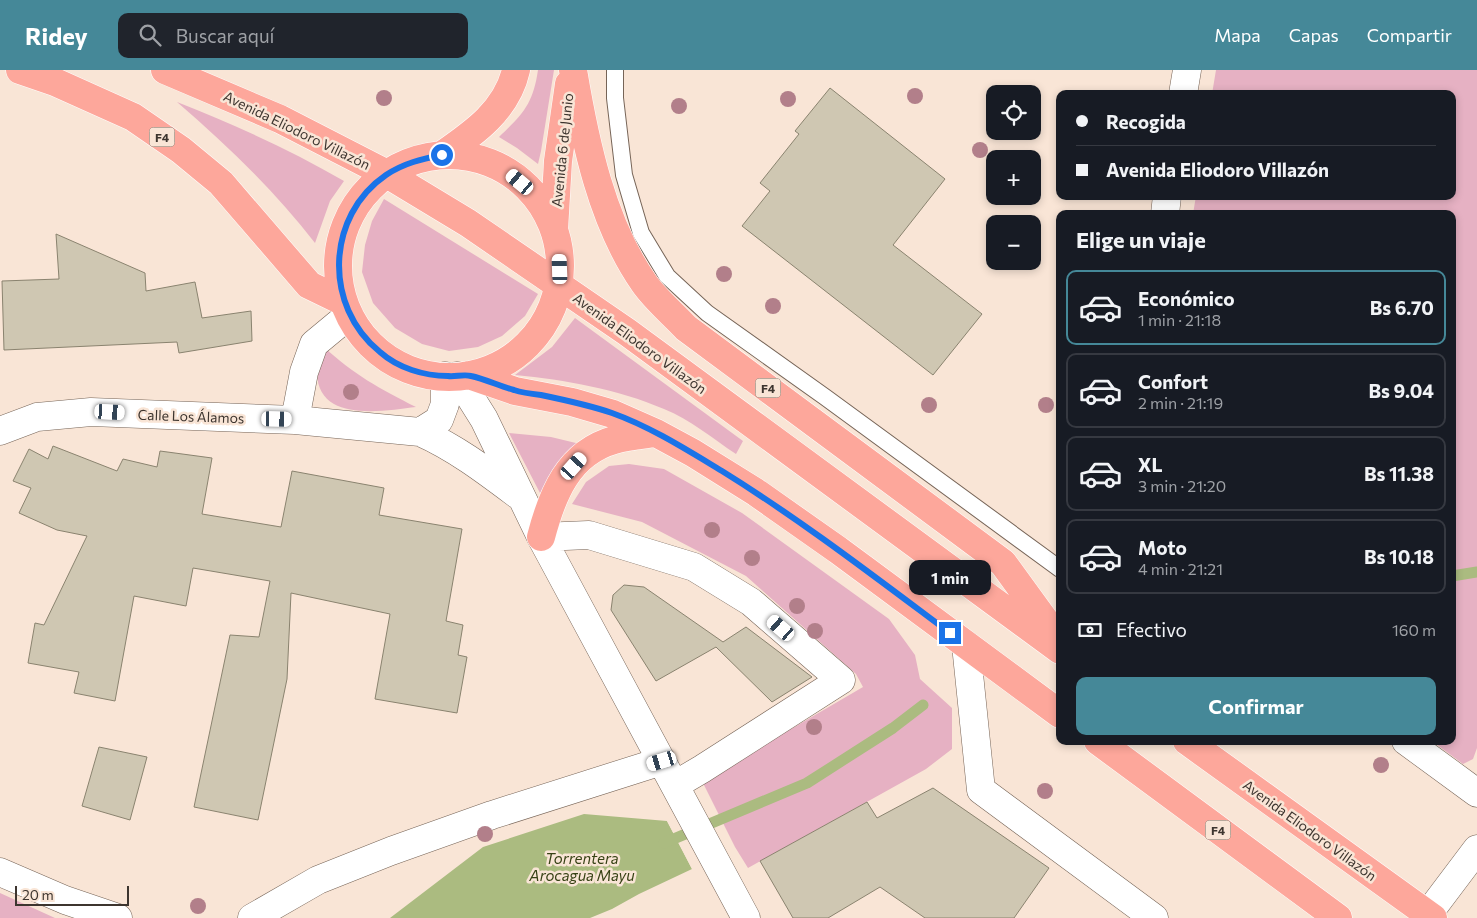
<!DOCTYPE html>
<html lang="es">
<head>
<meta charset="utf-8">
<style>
	body { margin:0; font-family:Commissioner,sans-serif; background:#20242c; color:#f1f3f6; height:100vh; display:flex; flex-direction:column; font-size:19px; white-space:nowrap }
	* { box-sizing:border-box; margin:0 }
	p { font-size:16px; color:#9ea1a6 }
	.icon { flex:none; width:28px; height:28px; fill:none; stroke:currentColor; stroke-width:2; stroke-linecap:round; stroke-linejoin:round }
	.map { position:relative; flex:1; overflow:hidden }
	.drawer { position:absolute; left:1056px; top:140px; width:400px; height:535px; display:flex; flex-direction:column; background:#171b24; border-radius:10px; box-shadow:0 2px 8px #0003 }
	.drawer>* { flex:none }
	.guide { position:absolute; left:1056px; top:20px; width:400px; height:110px; border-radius:10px; box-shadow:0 2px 8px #0003; display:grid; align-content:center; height:110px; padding:0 20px; background:#171b24 }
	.fabs { position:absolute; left:986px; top:15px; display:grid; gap:10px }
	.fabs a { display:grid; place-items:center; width:55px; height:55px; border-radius:10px; background:#171b24; box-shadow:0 2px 8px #0003; font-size:25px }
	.scale { position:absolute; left:15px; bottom:12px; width:114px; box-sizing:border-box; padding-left:5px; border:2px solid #3d352f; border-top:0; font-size:14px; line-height:18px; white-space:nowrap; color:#3d352f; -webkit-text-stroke:4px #f9e5d6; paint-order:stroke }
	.end { position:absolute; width:22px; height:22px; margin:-11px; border:6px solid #1a73e8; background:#fff; box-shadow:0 0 0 2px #fff }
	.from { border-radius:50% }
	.bubble { position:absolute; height:35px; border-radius:10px; background:#171b24; box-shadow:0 2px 8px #0003; font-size:16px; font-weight:700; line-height:35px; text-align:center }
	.car { position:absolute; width:15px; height:30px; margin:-15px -8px; border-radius:6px; box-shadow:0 0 4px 1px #0007; background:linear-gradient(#fff 24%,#345 0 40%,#fff 0 76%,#345 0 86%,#fff 0) }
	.guide b { display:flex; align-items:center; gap:18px; height:48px; font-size:19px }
	.guide b+b { border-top:1px solid #363941 }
	.guide i { width:12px; height:12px; background:#f1f3f6 }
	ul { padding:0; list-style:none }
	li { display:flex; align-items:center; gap:15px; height:75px; margin:0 10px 8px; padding:0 10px; border:2px solid #363941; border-radius:10px }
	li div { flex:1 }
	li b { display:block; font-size:19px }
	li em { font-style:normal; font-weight:700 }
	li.active { border-color:#458898 }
	li>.icon { width:45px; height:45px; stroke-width:1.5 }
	h2 { padding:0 20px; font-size:22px; line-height:60px }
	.pay { display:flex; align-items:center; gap:12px; height:55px; padding:0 20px; font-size:19px }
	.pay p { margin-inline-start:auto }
	.action { display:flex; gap:10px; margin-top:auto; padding:10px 20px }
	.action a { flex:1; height:58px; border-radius:10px; background:#458898; color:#fff; font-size:20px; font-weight:700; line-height:58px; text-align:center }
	header { display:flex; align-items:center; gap:30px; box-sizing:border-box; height:70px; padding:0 25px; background:#458898; color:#fff }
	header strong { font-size:24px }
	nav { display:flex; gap:28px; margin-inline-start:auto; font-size:18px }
	.search { width:350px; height:45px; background:#20242c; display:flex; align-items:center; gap:12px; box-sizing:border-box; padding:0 18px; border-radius:10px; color:#9ea1a6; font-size:19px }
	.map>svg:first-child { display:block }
	.green { fill:#e6b1c3 }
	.water { fill:#abbb80 }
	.pier { fill:#f9e5d6 }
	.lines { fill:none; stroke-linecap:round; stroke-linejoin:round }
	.stream { stroke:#abbb80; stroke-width:11 }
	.building { fill:#cfc7b2; stroke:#8a836f }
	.lane-casing { stroke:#766457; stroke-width:18 }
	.street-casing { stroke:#766457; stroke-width:29 }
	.highway-casing { stroke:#fff; stroke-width:29 }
	.lane { stroke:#fff; stroke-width:16 }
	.street { stroke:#fff; stroke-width:28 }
	.highway { stroke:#fda79b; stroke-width:28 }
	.tree { fill:#b27f8a }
	.route { stroke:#1a73e8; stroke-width:6 }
	.labels { text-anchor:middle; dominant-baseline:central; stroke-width:5; stroke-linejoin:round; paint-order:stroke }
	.shield { fill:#f9e5d6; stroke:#756a61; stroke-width:1 }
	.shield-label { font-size:12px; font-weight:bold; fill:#3d352f }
	.street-label { font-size:14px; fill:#3d352f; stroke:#f9e5d6 }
	.water-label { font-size:15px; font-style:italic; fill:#364114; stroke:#f9e5d6 }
</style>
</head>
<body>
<header>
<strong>Ridey</strong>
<div class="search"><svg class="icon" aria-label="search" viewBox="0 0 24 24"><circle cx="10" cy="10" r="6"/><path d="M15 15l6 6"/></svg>Buscar aquí</div>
<nav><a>Mapa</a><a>Capas</a><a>Compartir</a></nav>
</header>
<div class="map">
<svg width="1477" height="848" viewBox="0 0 1477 848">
	<rect width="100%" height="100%" fill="#f9e5d6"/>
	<path class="green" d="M 538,0 L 554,0 L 541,81 L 538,94 L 517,78 L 499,67 C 523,44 533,34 538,0 Z
		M 1216,0 L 1477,0 L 1477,678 L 1473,689 L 1463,694 L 1432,671 L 1452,671 L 1452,144 L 1193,144 L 1196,126 L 1452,126 L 1452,24 L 1212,24 Z
		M 177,32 C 235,55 291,80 344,111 L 330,131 L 315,173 C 275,121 227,75 177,32 Z
		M 384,129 L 538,224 L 525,246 L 502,266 L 478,277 L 449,281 L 422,274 L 395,258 L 373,233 L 362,202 L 365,175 L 372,151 Z
		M 575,248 L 743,371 L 736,384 C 713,369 690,349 664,339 C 617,319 566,310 515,305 L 552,277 Z
		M 324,277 C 353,304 380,319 416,337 C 383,341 318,353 317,303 C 316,295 321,285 324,277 Z
		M 509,363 L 551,367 L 580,374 L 554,401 L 540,423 Z
		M 629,394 L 664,399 L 742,443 L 889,549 L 915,585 L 920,609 L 952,638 L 952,679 L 926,699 L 748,798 L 735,777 L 702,711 L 863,617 L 856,604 L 746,506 L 642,452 L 572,434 L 586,412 L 609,396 Z
		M 0,823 L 55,848 L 0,848 Z"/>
	<path class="water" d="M 584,744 L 667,751 L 692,799 L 639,824 L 612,839 L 590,848 L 390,848 L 483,777 Z"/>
	<path class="pier" d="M 669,750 L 694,798 L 692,799 L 667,751 Z"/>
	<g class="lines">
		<path class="stream" d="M 1452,506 L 1477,502
			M 664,773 L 807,713 L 893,658 L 923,635"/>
	</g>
	<path class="building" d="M 830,18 L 945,109 L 893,175 L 982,244 L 933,305 L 742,156 L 770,121 L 760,113 L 799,64 L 795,61 Z
		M 56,164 L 145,203 L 146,221 L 195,212 L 202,248 L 251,241 L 252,271 L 179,283 L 177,272 L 4,280 L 2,211 L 59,209 Z
		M 53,376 L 117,401 L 123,389 L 157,397 L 160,381 L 212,388 L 202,444 L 281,457 L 292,401 L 384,418 L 379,445 L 462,459 L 446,551 L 463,555 L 458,585 L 467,587 L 457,643 L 375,629 L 390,544 L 291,523 L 287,609 L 258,750 L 194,737 L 230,565 L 259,567 L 270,511 L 193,498 L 186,536 L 134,526 L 115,631 L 74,623 L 79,602 L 28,593 L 35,553 L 44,555 L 87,466 L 57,460 L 19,443 L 31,418 L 13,411 L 29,379 L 48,389 Z
		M 624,515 L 644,517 L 723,572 L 746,557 L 812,607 L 772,632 L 716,577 L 656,611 L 611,540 L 613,525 Z
		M 99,677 L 147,687 L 130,750 L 82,736 Z
		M 933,718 L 1049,798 L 1014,848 L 925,848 L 880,817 L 828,848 L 793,848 L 760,791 L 867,732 L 877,748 Z"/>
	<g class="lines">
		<g class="lane-casing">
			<path id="lane" d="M 615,0 L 615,28 L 624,105 L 641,163 L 667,206 L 707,243 L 825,327 L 1060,499"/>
		</g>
		<g class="street-casing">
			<path id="street" d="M 1183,24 L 1187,0
				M 1165,144 L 1167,126
				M 457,306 L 484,349 L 541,467 L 746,848
				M 295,350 L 304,302 L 314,274 L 349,245
				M 0,361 L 37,347 L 91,342 L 295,350 L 420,362 L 439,350 L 445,334 L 445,306
				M 420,362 C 456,378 486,401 518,425
				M 541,467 L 589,465 L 694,497 L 751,532 L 841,610 L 702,699 L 675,715
				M 966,575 L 981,720 L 1154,848
				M 1406,671 L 1477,723
				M 0,802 L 65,830 L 118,848
				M 1428,844 L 1477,779
				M 252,848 L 318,810 L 391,781 L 492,745 L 662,691"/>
		</g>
		<g class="highway-casing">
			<path id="highway" d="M 20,0 L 55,12 L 133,47 L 181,80 L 221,113 L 309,215 L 344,232
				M 165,0 L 280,49 L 387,104 L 468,153 L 627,262 L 1060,580
				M 573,0 C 585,72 602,153 644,213 C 655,229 672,243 686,258 L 1003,493 L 1059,570
				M 442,85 C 474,63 507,40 516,0
				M338 196a111 111 0 1 1 222 0a111 111 0 1 1-222 0Z
				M 554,160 L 558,91 L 569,14
				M 469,305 L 515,321 L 572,332 L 613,344 L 656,363 L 693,383 L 757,423 L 838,480 L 1060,644
				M 541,467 C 552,425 568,383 614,370 C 628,366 642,365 656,363
				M 1098,671 L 1338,848
				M 1187,671 L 1433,848"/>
		</g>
		<use href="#lane" class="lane"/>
		<use href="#street" class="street"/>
		<use href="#highway" class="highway"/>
	</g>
	<g class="tree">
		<circle cx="915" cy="26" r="8"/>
		<circle cx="384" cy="28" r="8"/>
		<circle cx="788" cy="29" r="8"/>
		<circle cx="679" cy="36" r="8"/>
		<circle cx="980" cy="80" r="8"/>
		<circle cx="724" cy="204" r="8"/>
		<circle cx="773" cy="236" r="8"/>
		<circle cx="351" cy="322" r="8"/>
		<circle cx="929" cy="335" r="8"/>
		<circle cx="1046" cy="335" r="8"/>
		<circle cx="712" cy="460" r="8"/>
		<circle cx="752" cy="488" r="8"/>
		<circle cx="797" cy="536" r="8"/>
		<circle cx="815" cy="561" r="8"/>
		<circle cx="814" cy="657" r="8"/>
		<circle cx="1381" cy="695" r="8"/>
		<circle cx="1045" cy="721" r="8"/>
		<circle cx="485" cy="764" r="8"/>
		<circle cx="198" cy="836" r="8"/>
	</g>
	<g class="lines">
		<path class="route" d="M 442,85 C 422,89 404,93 386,105 C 326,146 323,236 380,282 C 398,298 424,306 448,306 C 455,307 464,304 471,306 C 485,309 499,316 514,320 C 523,323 532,324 541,325 C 565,330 589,335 612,343 C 651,357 687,380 722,401 C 801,450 875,507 950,563"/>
	</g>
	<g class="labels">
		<g class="shield">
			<rect x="149.5" y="57.5" width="25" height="19" rx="4"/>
			<rect x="755.5" y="308.5" width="25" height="19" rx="4"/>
			<rect x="1205.5" y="750.5" width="25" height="19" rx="4"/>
		</g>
		<g class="shield-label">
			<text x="162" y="67">F4</text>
			<text x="768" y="318">F4</text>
			<text x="1218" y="760">F4</text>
		</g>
		<g class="street-label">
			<text transform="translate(297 60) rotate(26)">Avenida Eliodoro Villazón</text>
			<text transform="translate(562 80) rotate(-84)">Avenida 6 de Junio</text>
			<text transform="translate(640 273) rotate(36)">Avenida Eliodoro Villazón</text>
			<text transform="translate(191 346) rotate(2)">Calle Los Álamos</text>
			<text transform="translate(1310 760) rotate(36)">Avenida Eliodoro Villazón</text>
		</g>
		<g class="water-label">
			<text x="582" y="788">Torrentera<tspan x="582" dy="17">Arocagua Mayu</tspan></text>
		</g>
	</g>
</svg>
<div class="fabs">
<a><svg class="icon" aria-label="locate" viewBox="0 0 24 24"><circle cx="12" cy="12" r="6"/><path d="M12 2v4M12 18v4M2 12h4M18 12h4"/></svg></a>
<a>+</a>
<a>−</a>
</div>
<div class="scale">20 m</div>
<i class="end from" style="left:442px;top:85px"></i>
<i class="end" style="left:950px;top:563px"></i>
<div class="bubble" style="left:909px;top:490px;width:82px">1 min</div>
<i class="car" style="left:520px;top:112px;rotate:310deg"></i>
<i class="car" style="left:560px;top:199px;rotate:358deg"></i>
<i class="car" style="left:110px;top:342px;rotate:93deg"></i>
<i class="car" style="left:277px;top:349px;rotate:91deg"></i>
<i class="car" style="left:574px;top:396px;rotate:42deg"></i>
<i class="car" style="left:781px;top:558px;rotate:311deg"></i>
<i class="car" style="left:662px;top:691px;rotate:253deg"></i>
<div class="guide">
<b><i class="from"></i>Recogida</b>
<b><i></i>Avenida Eliodoro Villazón</b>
</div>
<section class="drawer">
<h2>Elige un viaje</h2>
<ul>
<li class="active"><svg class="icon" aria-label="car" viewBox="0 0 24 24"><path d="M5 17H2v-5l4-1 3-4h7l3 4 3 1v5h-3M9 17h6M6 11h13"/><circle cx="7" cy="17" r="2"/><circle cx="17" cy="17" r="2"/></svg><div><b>Económico</b><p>1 min · 21:18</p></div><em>Bs 6.70</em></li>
<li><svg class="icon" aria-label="car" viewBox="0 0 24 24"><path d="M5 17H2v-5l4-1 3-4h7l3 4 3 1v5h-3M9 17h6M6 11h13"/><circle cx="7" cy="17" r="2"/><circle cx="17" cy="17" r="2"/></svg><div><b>Confort</b><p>2 min · 21:19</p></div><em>Bs 9.04</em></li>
<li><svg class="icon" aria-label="car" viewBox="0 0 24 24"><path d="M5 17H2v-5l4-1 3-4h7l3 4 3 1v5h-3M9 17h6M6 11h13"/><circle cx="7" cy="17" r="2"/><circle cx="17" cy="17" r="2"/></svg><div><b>XL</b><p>3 min · 21:20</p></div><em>Bs 11.38</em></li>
<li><svg class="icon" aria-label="car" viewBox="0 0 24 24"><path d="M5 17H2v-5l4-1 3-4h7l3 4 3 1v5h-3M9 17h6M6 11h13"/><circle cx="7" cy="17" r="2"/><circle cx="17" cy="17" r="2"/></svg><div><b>Moto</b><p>4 min · 21:21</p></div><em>Bs 10.18</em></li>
</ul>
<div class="pay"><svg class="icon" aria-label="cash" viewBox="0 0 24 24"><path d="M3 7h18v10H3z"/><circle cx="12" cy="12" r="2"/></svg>Efectivo<p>160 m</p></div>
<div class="action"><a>Confirmar</a></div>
</section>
</div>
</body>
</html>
